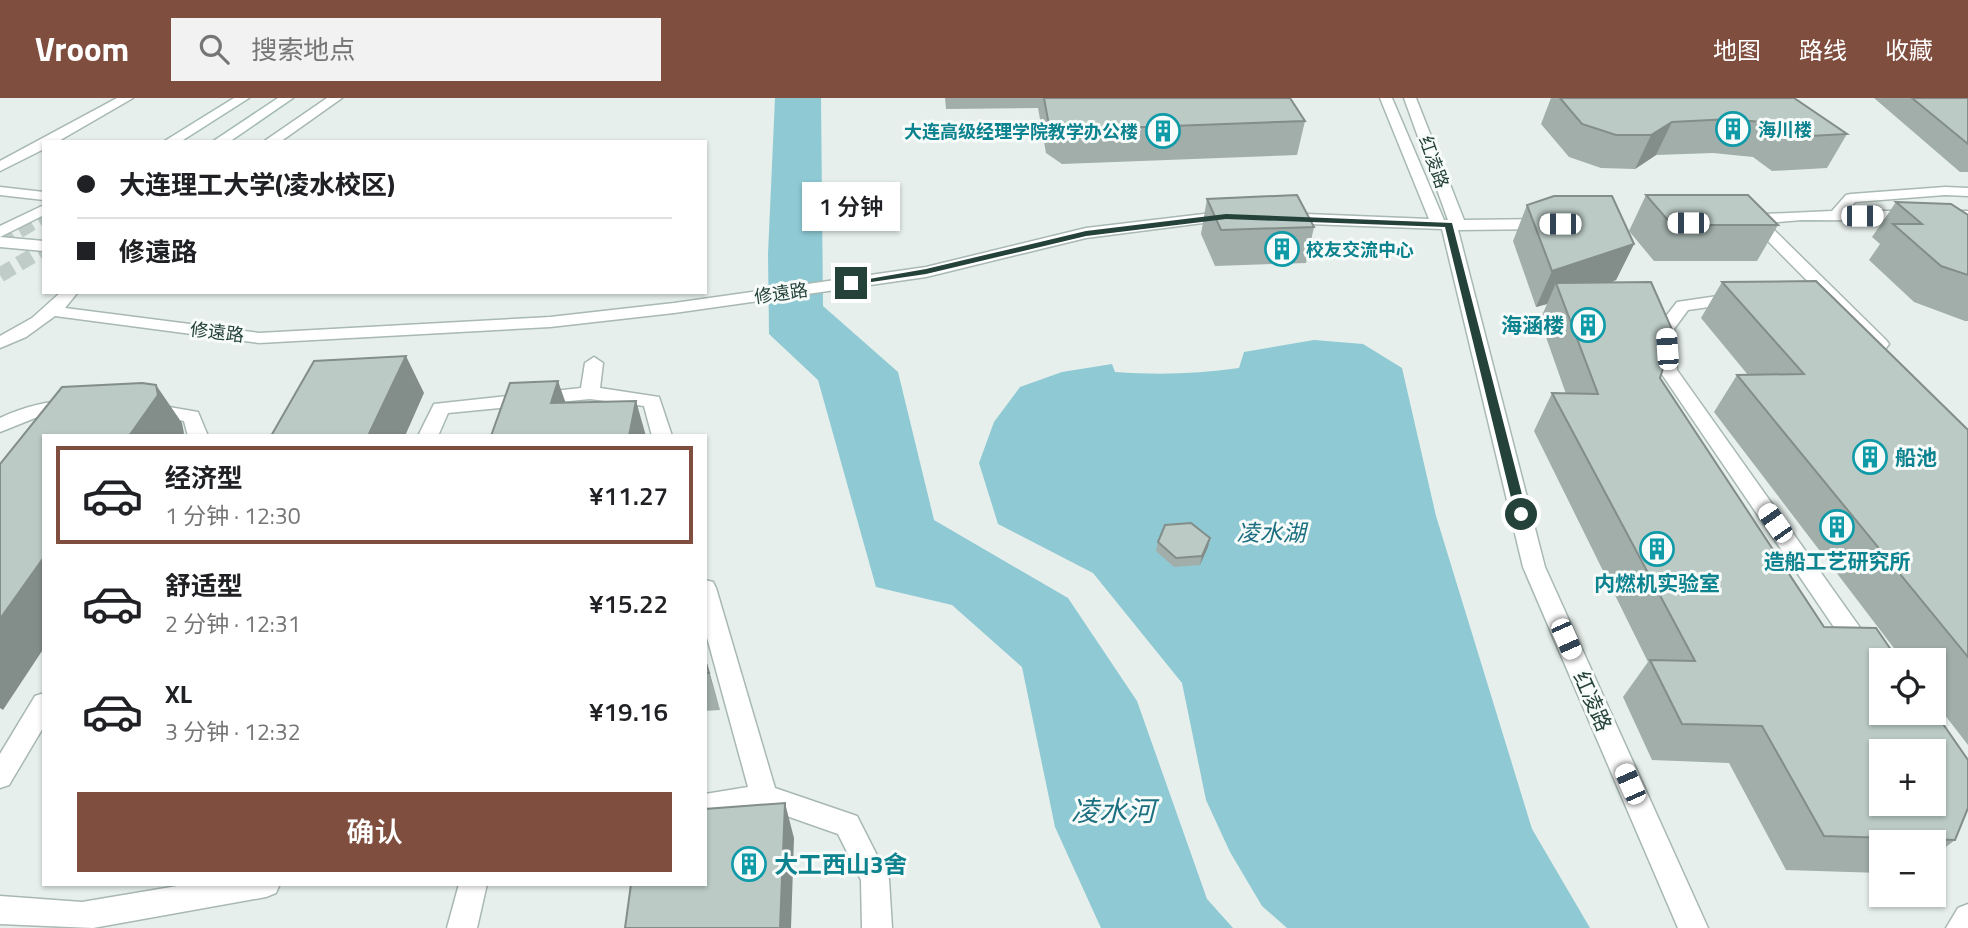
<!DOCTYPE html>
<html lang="zh">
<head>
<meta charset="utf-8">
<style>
	body { margin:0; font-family:"Titillium Web","Noto Sans SC",sans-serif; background:#f2f2f2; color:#202124; height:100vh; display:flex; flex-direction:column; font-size:26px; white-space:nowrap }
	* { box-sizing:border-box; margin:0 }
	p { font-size:23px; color:#757577 }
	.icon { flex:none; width:38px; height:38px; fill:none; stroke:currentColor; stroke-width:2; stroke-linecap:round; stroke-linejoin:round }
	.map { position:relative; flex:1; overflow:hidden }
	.side { position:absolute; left:42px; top:336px; width:665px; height:452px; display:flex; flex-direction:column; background:#fff; border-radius:0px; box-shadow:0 2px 5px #0004 }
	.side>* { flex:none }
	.banner { position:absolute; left:42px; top:42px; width:665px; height:154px; border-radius:0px; box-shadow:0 2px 5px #0004; display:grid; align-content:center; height:154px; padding:0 35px; background:#fff }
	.tools { position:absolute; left:1869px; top:550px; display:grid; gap:14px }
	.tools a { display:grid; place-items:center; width:77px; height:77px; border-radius:0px; background:#fff; box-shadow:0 2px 5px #0004; font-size:35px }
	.end { position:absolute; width:32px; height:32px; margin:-16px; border:9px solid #24423a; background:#fff; box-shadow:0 0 0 4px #fff }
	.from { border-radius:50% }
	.bubble { position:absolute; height:49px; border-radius:0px; background:#fff; box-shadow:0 2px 5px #0004; font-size:23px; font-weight:600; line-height:49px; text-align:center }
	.car { position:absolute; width:21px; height:42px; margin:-21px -10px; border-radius:9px; box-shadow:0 0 5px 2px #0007; background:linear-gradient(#fff 24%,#345 0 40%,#fff 0 76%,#345 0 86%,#fff 0) }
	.banner b { display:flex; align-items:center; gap:24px; height:66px; font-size:26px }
	.banner b+b { border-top:2px solid #e0e0e0 }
	.banner i { width:18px; height:18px; background:#202124 }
	ul { padding:12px 0 0; list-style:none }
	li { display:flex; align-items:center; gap:21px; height:98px; margin:0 14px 10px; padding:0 21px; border:4px solid transparent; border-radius:0px }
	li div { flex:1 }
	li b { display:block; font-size:26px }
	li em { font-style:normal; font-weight:600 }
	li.current { border-color:#7f4e3f }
	li>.icon { width:63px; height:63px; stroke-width:1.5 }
	.button { display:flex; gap:14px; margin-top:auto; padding:14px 35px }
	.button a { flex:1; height:80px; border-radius:0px; background:#7f4e3f; color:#fff; font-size:28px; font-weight:600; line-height:80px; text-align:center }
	header { display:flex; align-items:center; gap:42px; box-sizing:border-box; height:98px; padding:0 35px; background:#7f4e3f; color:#fff }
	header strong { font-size:33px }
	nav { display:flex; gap:38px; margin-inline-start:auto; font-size:24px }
	.search { width:490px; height:63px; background:#f2f2f2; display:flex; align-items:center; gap:18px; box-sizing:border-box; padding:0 24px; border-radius:0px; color:#757577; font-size:26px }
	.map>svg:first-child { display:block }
	.water { fill:#8ec9d4 }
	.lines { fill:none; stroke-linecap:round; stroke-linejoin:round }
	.secondary-tunnel { stroke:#bfccc8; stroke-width:15; stroke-dasharray:15 7; stroke-linecap:butt }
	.street-casing { stroke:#a8b8b2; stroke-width:3 }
	.secondary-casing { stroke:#a4bbb3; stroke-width:3 }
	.street { fill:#fff; fill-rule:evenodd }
	.secondary { fill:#fff; fill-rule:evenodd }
	.wall { fill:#a1aea9 }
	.shaded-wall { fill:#838d89 }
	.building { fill:#bbcac4; stroke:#838d89; stroke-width:2; fill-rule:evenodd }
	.route { fill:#24423a }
	.labels { text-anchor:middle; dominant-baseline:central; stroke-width:6; stroke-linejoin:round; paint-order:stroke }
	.far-culture-label { font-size:18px; font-weight:bold; fill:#0d838f; stroke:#f7fbf9; text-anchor:start }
	.far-street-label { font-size:18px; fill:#24423a; stroke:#f7fbf9 }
	.culture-label { font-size:21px; font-weight:bold; fill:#0d838f; stroke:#f7fbf9 }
	.street-label { font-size:21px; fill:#24423a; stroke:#f7fbf9 }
	.water-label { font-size:23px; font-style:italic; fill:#1c6f80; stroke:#f7fbf9 }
	.near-culture-label { font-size:24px; font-weight:bold; fill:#0d838f; stroke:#f7fbf9; text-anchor:start }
	.near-water-label { font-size:28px; font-style:italic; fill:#1c6f80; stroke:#f7fbf9 }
</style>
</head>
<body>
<header>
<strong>Vroom</strong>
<div class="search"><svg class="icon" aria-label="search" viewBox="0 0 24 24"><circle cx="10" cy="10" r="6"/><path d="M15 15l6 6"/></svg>搜索地点</div>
<nav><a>地图</a><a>路线</a><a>收藏</a></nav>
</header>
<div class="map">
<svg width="1968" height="830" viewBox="0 0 1968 830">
	<rect width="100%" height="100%" fill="#e6efeb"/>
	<path class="water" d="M 775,0 L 821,0 L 823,208 L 898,274 L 934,422 L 1068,500 L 1137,603 L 1207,801 L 1233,830 L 1101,830 L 1055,729 L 1022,569 L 952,507 L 876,489 L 818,282 L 769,236 L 768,156 Z
		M 1314,242 L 1363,246 L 1402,270 L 1436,418 L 1532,731 L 1590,830 L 1287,830 L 1262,808 L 1230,754 L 1206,702 L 1182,585 L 1093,475 L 998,426 L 979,365 L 994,324 L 1020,289 L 1062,274 L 1112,266 L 1115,274 C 1158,277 1197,276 1239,270 L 1244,254 Z"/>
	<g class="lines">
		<path class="secondary-tunnel" d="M 0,144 L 44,118
			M 0,177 L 44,151"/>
		<g class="street-casing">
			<path id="street" d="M 117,0 L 133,0 L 57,44 L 44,44 L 44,51 L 0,73 L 0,63 Z
				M 327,0 L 342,0 L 280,44 L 263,44 Z
				M 1380,0 L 1392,0 L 1444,122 L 1448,122 L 1404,0 L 1416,0 L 1464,122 L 1547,121 L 1555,126 L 1547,131 L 1458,132 L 1545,469 L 1708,830 L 1678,830 L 1523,469 L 1442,131 L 1282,125 L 1274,120 L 1282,115 L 1429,121 Z
				M 0,89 L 44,94 L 44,102 L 0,97 Z
				M 1945,89 L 1968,90 L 1968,98 L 1945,97 L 1855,104 L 1848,113 L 1968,113 L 1968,123 L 1802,122 L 1767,125 L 1886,242 L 1889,246 L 1886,250 L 1874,250 L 1751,126 L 1739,125 L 1736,122 L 1744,117 L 1832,113 L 1846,97 L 1851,96 Z
				M 44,107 L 44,117 L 0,139 L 0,128 Z
				M 1229,113 L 1234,115 L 1237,118 L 1234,121 L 1086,140 L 926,179 L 674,215 L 550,229 L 259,245 L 55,218 L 26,239 L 0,250 L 0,238 L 32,220 L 61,194 L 78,194 L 65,210 L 259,235 L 550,219 L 674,205 L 926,169 L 1086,130 Z
				M 0,139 L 44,143 L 44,153 L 0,149 Z
				M 1738,195 L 1746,200 L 1744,204 L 1688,212 L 1674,231 L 1677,272 L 1883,562 L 1881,588 L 1872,585 L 1659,272 L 1656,231 L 1677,204 Z
				M 594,259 L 603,265 L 600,290 L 659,299 L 672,338 L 652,338 L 644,308 L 590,301 L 448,315 L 438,338 L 418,338 L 434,306 L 581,290 L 585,265 Z
				M 72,302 L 79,304 L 81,308 L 79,312 L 40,318 L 0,334 L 0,320 C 23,309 47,303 72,302 Z
				M 146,305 L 198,314 L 208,338 L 188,338 L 184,323 L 139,315 L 137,311 L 139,307 Z
				M 705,482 L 713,484 L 716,490 L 775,690 L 857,718 L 889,781 L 892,830 L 862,830 L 861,782 L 838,736 L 764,710 L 705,720 L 705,696 L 748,689 L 705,532 Z
				M 44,595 L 44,628 L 9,687 L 0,690 L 0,656 L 35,598 Z
				M 189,786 L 280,786 L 276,795 L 266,799 L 93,830 L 0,826 L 0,798 L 82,804 Z
				M 459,786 L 487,786 L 477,830 L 447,830 Z
				M 1968,806 L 1968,830 L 1946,830 L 1958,810 Z"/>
		</g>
		<g class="secondary-casing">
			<path id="secondary" d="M 234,0 L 249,0 L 180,44 L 163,44 Z
				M 278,0 L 293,0 L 229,44 L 212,44 Z"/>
		</g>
		<use href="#street" class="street"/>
		<use href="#secondary" class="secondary"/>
	</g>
	<path class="wall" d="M 945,0 L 1290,0 L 1305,23 L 1297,57 L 1062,66 L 1046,55 L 1038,10 L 946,11 Z
		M 1551,0 L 1794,0 L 1847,36 L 1827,70 L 1772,73 L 1753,59 L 1713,55 L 1656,57 L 1635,71 L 1601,70 L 1569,59 L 1541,26 Z
		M 1874,0 L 1968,0 L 1968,74 L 1960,74 Z
		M 1646,97 L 1778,127 L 1757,163 L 1654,163 L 1629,133 Z
		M 1207,101 L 1314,129 L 1306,165 L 1215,168 L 1201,136 Z
		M 1896,104 L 1968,117 L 1968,223 L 1965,223 L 1914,204 L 1869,162 L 1880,146 L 1872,139 Z
		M 1527,107 L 1634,146 L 1616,182 L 1610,185 L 1660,280 L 1955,742 L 1934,758 L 1934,744 L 1881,744 L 1881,775 L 1786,772 L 1729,665 L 1652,662 L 1623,599 L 1648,564 L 1534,333 L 1552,295 L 1566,296 L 1540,222 L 1547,206 L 1536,209 L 1513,143 Z
		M 1722,184 L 1968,332 L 1968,647 L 1934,603 L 1934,562 L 1903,562 L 1714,314 L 1737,277 L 1748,277 L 1701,220 Z
		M 1210,440 L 1208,449 L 1200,467 L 1174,469 L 1156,453 L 1158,444 Z
		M 705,559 L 720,612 L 705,613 Z"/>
	<path class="shaded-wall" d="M 1672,24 L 1656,57 L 1635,71 L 1651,37 Z
		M 1634,146 L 1616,182 L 1562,201 L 1556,185 L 1547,206 L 1536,209 L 1552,173 Z
		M 406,258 L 424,295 L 405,338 L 368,338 Z
		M 558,283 L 571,320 L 551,305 Z
		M 156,287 L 182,325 L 184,335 L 182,338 L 129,338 Z
		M 636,303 L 646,338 L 629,338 Z
		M 1210,440 L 1208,449 L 1200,467 L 1202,458 Z
		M 44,459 L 44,550 L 3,612 L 0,610 L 0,521 Z
		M 705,559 L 720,612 L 705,562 Z
		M 785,705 L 794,740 L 791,830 L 780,830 Z"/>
	<path class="building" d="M 1044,0 L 1290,0 L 1305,23 L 1064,32 L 1048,22 Z
		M 1560,0 L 1794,0 L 1847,36 L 1791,39 L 1771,25 L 1730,21 L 1672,24 L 1651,37 L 1616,37 L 1582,26 Z
		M 1912,0 L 1968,0 L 1968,46 Z
		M 1297,97 L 1314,129 L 1221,132 L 1207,101 Z
		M 1646,97 L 1748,97 L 1778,127 L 1672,127 Z
		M 1554,98 L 1612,98 L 1634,146 L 1552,173 L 1527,107 Z
		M 1896,104 L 1951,106 L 1968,117 L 1968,177 L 1941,168 L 1893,126 L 1922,126 Z
		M 1816,183 L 1968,332 L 1968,559 L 1737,277 L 1804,276 L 1722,184 Z
		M 1651,184 L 1674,236 L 1660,280 L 1824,529 L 1876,530 L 1898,562 L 1881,562 L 1881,614 L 1934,614 L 1934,613 L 1968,662 L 1968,710 L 1955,742 L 1824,738 L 1762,628 L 1682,626 L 1650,562 L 1695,563 L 1552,295 L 1598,296 L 1556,185 ZM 1881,653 L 1934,653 L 1934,705 L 1881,705 Z
		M 406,258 L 368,338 L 271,338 L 314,263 Z
		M 558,283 L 551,305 L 636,303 L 629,338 L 491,338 L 510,285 Z
		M 142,285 L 156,287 L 158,297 L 129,338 L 44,338 L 44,459 L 0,521 L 0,366 L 62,289 Z
		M 1191,425 L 1210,440 L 1202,458 L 1176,460 L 1158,444 L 1165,427 Z
		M 705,562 L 709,575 L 705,575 Z
		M 785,705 L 780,830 L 625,830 L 631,786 L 705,786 L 705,711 Z"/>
	<path class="route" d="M 1226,116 L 1452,125 L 1527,416 L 1525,419 L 1517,419 L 1515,416 L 1445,129 L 1226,121 L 1086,138 L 926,176 L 851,187 L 846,185 L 926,171 L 1086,133 Z"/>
	<defs>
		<g id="building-ring" transform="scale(1.75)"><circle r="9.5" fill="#f7fbf9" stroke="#0f9aa8" stroke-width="1.5"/><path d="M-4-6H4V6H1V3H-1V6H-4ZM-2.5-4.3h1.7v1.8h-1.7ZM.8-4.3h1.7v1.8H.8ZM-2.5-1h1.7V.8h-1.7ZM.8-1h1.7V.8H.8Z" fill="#0f9aa8"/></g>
	</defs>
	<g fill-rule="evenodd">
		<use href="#building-ring" x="1733" y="31"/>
		<use href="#building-ring" x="1163" y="33"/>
		<use href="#building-ring" x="1282" y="151"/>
		<use href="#building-ring" x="1588" y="227"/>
		<use href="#building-ring" x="1870" y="359"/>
		<use href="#building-ring" x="1837" y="429"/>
		<use href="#building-ring" x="1657" y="451"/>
		<use href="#building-ring" x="749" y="766"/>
	</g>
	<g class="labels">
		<g class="far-culture-label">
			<text x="1758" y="31">海川楼</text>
			<text x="1138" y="33" text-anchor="end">大连高级经理学院教学办公楼</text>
			<text x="1306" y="151">校友交流中心</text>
		</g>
		<g class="far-street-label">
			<text transform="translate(1434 64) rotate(70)">红凌路</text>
			<text transform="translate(781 195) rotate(-8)">修遠路</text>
			<text transform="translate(217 234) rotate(7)">修遠路</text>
		</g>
		<g class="culture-label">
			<text x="1564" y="227" text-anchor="end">海涵楼</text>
			<text x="1895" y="359" text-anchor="start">船池</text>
			<text x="1837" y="463">造船工艺研究所</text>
			<text x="1657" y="485">内燃机实验室</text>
		</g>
		<g class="street-label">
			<text transform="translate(1593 603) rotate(66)">红凌路</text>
		</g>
		<g class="water-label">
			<text x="1271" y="434">凌水湖</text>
		</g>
		<g class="near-culture-label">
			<text x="774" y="766">大工西山3舍</text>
		</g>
		<g class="near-water-label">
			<text x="1113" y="712">凌水河</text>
		</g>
	</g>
</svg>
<div class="tools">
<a><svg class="icon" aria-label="locate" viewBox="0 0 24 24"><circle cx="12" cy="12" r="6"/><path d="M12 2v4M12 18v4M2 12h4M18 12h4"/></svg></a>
<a>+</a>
<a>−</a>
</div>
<i class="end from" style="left:1521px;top:416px"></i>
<i class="end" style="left:851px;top:185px"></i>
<div class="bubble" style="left:802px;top:84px;width:98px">1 分钟</div>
<i class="car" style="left:1862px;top:118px;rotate:90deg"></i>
<i class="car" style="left:1688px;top:125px;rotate:270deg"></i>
<i class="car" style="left:1560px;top:126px;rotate:270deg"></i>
<i class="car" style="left:1667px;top:251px;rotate:356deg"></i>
<i class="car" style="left:1775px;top:425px;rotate:325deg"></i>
<i class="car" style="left:1566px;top:541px;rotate:156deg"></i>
<i class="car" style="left:1630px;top:686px;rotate:336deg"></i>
<div class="banner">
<b><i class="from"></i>大连理工大学(凌水校区)</b>
<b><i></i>修遠路</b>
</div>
<section class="side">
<ul>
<li class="current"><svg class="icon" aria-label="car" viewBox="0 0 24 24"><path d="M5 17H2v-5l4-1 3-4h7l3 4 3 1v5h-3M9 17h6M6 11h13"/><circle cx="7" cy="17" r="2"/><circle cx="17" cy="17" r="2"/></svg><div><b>经济型</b><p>1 分钟 · 12:30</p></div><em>¥11.27</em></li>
<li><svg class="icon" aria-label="car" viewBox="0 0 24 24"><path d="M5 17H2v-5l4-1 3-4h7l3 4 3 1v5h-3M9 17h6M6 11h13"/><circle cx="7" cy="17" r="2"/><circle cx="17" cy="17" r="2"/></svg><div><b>舒适型</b><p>2 分钟 · 12:31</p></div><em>¥15.22</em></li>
<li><svg class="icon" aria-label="car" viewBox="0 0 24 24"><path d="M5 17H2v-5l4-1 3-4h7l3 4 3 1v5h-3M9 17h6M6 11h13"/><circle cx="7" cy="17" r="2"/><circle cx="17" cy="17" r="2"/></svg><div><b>XL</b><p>3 分钟 · 12:32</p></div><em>¥19.16</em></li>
</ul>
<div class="button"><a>确认</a></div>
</section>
</div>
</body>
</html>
